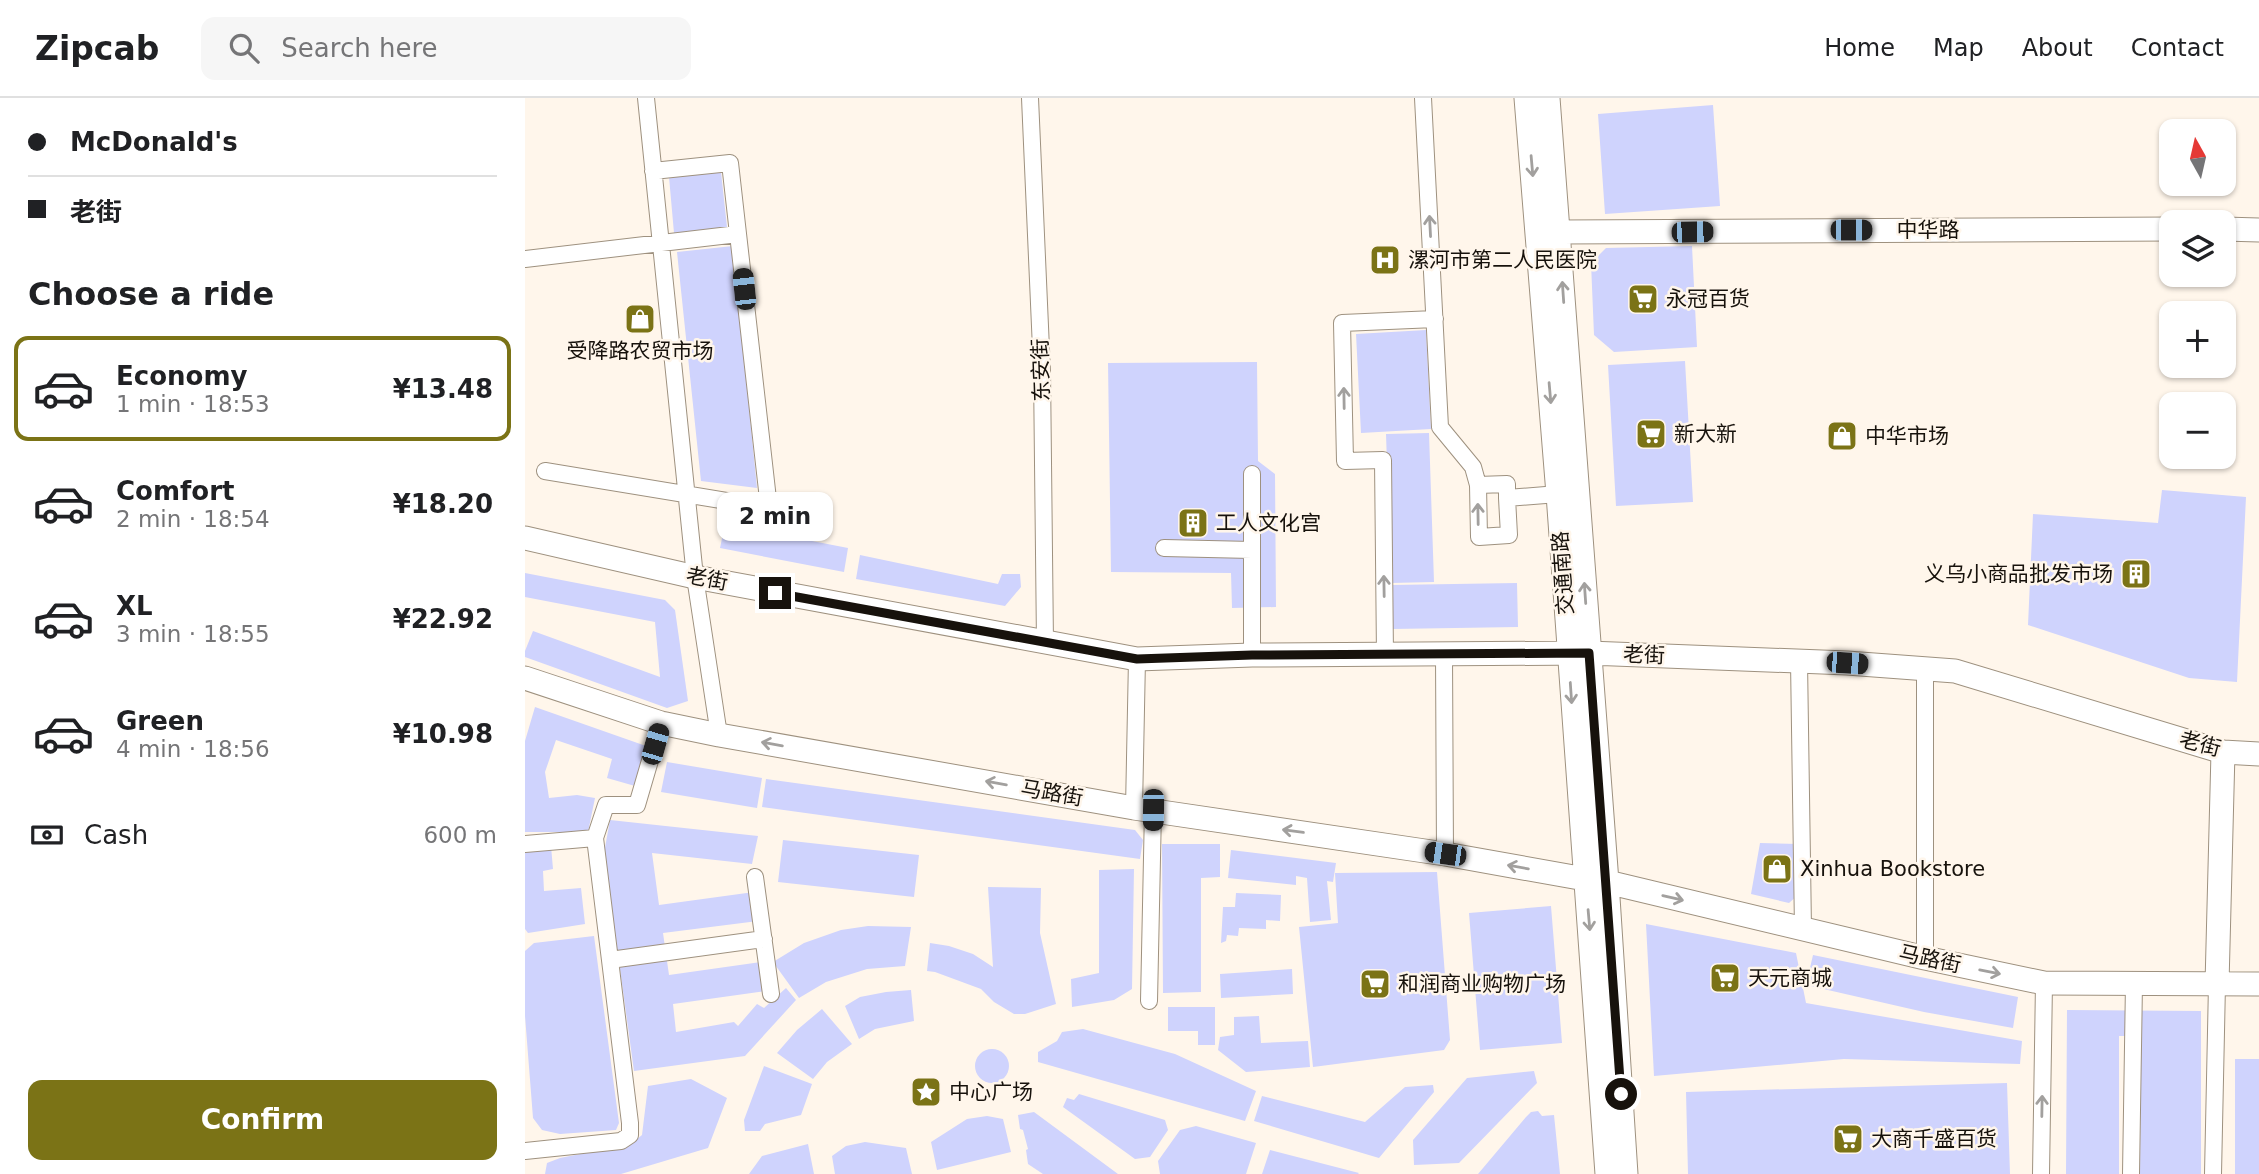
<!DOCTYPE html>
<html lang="en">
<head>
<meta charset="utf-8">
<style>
	body { margin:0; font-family:"DejaVu Sans","Noto Sans SC",sans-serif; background:#f6f6f6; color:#202124; height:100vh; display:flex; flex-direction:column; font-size:26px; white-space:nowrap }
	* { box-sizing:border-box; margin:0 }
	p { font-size:23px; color:#757577 }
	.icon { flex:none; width:38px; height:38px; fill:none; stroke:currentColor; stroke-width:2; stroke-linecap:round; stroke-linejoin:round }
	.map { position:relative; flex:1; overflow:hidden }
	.drawer { display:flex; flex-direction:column; background:#fff; width:525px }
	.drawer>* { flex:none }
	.banner { display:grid; align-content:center; height:154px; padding:0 28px; background:#fff }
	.needle { width:46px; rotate:352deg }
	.tools { position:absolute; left:1634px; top:21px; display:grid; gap:14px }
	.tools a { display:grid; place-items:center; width:77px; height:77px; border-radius:14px; background:#fff; box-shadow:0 2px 5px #0004; font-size:35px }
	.end { position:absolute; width:32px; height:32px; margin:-16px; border:9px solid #17120c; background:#fff; box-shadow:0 0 0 4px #fff }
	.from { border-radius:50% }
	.bubble { position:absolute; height:49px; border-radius:14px; background:#fff; box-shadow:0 2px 5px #0004; font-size:23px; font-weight:600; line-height:49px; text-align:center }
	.car { position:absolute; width:21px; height:42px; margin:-21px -10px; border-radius:9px; box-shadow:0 0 5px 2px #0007; background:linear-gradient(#222 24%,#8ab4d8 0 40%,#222 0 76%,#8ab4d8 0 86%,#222 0) }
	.banner b { display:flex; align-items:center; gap:24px; height:66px; font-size:26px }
	.banner b+b { border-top:2px solid #e0e0e0 }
	.banner i { width:18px; height:18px; background:#202124 }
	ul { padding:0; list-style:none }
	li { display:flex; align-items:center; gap:21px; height:105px; margin:0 14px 10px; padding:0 14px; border:4px solid transparent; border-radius:14px }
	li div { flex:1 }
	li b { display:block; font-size:26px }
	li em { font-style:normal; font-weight:600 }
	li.on { border-color:#7b7316 }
	li>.icon { width:63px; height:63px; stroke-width:1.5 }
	h2 { padding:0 28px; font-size:32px; line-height:84px }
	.pay { display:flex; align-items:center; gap:18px; height:77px; padding:0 28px; font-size:26px }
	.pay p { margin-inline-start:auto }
	.cta { display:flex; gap:14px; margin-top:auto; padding:14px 28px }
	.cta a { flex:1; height:80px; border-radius:14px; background:#7b7316; color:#fff; font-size:28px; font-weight:600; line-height:80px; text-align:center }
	header { display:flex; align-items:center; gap:42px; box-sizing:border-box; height:98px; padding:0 35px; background:#fff; border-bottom:2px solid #e0e0e0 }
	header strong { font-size:33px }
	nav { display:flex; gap:38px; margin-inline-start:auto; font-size:24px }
	.search { width:490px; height:63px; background:#f6f6f6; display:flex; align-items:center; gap:18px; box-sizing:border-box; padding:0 24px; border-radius:14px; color:#757577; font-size:26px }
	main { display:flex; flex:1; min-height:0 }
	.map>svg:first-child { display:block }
	.building { fill:#cfd3fd }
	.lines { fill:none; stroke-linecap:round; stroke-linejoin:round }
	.street-casing { stroke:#9e917f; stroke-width:18 }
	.secondary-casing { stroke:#9e917f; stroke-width:25 }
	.street { stroke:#fff; stroke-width:16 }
	.secondary { stroke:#fff; stroke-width:23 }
	.oneway { stroke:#a2a09e }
	.route { stroke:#17120c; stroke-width:9 }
	.labels { text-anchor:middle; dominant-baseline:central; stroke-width:5; stroke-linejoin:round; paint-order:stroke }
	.street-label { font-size:21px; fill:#17120c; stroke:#fff6eb }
	.poi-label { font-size:21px; fill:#17120c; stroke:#fff6eb; text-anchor:start }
</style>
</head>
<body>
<header>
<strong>Zipcab</strong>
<div class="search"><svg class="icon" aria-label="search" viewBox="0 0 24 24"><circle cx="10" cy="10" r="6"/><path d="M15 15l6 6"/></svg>Search here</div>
<nav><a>Home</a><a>Map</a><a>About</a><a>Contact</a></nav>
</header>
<main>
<section class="drawer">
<div class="banner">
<b><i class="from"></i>McDonald's</b>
<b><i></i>老街</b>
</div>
<h2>Choose a ride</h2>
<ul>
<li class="on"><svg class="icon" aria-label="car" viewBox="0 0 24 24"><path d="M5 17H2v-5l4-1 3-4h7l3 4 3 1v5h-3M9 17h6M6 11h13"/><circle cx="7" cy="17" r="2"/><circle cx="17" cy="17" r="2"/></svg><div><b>Economy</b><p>1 min · 18:53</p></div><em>¥13.48</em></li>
<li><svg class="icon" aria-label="car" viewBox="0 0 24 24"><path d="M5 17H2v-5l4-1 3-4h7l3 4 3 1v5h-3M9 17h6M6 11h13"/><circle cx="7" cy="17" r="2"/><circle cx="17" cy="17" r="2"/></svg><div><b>Comfort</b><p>2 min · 18:54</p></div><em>¥18.20</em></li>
<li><svg class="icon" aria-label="car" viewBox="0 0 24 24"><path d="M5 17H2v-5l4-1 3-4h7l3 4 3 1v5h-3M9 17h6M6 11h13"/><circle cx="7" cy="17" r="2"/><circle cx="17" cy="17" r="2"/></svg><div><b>XL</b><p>3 min · 18:55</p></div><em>¥22.92</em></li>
<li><svg class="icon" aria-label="car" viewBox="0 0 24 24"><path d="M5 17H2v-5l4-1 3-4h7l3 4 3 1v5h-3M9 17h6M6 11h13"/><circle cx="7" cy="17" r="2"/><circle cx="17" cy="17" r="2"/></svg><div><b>Green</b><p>4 min · 18:56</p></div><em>¥10.98</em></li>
</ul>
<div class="pay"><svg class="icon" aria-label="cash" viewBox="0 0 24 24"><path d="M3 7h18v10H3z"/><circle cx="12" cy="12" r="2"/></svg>Cash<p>600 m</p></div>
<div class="cta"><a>Confirm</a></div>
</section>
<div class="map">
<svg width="1734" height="1076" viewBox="0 0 1734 1076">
	<rect width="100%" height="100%" fill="#fff6eb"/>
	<path class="building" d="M 1188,7 L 1195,108 L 1080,116 L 1073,16 Z
		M 196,74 L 202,129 L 149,135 L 144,79 Z
		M 208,148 L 232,390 L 176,383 L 152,154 Z
		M 1167,148 L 1172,249 L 1089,254 L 1069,237 L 1066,165 L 1081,150 Z
		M 901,232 L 906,331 L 836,335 L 831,236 Z
		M 1160,263 L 1168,404 L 1091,408 L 1083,267 Z
		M 732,264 L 733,363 L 750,376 L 751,509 L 707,510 L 706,475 L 586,474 L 583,265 Z
		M 904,335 L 909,484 L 866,485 L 861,336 Z
		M 1637,392 L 1721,399 L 1712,584 L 1664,580 L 1503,527 L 1508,416 L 1633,425 Z
		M 200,426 L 323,450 L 319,474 L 195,450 Z
		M 335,457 L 473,486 L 477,476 L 495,476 L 496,489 L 480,508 L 331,481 Z
		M 0,475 L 140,502 L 150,512 L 163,603 L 142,610 L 0,559 L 0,553 L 8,533 L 135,579 L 130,524 L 0,499 Z
		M 992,485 L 993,529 L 867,531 L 866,487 Z
		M 10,609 L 121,648 L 110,688 L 82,680 L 87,661 L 31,642 L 20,674 L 24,700 L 52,697 L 70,700 L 63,734 L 0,734 L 0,643 Z
		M 142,664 L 237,680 L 232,710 L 136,694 Z
		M 241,681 L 610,732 L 618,742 L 615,761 L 237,709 Z
		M 85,722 L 233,738 L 227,766 L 127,755 L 134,807 L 229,794 L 233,823 L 138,835 L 144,877 L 236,864 L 240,893 L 148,906 L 151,934 L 209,924 L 213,928 L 232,906 L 239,910 L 261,890 L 271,902 L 220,958 L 109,973 L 79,755 Z
		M 258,742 L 394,757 L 389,799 L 253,784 Z
		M 1235,745 L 1273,746 L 1273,797 L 1264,805 L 1226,796 Z
		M 637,746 L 695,746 L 695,779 L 676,780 L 676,894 L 638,895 Z
		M 26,748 L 28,771 L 18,773 L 19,793 L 56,790 L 60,826 L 3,835 L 0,831 L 0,751 Z
		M 706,752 L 811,765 L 808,784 L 802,783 L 806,822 L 785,824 L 782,780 L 771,778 L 771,787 L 703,780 Z
		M 609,771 L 607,891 L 589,902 L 547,909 L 546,881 L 574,875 L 574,772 Z
		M 912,774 L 925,942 L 919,952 L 788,969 L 774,829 L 813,825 L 810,775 Z
		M 463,789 L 516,790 L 515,835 L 531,906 L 500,916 L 489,916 L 469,904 L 456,891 L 410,874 L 402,873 L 405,845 L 424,848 L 448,856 L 468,869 Z
		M 711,795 L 756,797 L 755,823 L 741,822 L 741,831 L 714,830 L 713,838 L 702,837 L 701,843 L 696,845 L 698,809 L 710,809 Z
		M 1026,808 L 1037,945 L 955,952 L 944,815 Z
		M 1121,826 L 1271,855 L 1281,905 L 1497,943 L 1495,966 L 1319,961 L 1129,978 Z
		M 343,828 L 386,829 L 380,868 L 342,871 L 301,884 L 274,900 L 248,864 L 279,845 L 316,832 Z
		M 69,838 L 94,1025 L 91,1032 L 35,1036 L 17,1032 L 8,1020 L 0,918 L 0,853 L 9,845 Z
		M 1288,857 L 1493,899 L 1488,930 L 1399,914 L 1281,887 Z
		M 767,871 L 768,896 L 696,900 L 695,876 Z
		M 386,892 L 389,923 L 350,931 L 334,941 L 320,908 L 335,899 L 361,894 Z
		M 643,909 L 690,909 L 690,947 L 673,947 L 673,933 L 643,933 Z
		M 297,911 L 327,946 L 302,964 L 288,981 L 252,955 L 272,932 Z
		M 1542,912 L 1676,913 L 1676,1076 L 1615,1076 L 1616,938 L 1594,938 L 1594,1076 L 1541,1076 Z
		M 734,918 L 736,945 L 783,943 L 785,969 L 721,974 L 693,952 L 695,939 L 709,937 L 709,919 Z
		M 558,931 L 650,956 L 731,993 L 720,1023 L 513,964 L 513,954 L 532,943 L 537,934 Z
		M450 968a17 17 0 1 1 34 0a17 17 0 1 1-34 0Z
		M 1710,961 L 1734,961 L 1734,1076 L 1710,1076 Z
		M 239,968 L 287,986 L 276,1017 L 240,1026 L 235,1033 L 220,1033 L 219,1022 Z
		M 1009,973 L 1012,985 L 934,1065 L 889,1067 L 888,1042 L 942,980 Z
		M 166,981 L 202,1000 L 183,1050 L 96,1076 L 20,1076 L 22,1065 L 35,1060 L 106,1046 L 117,1037 L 123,988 Z
		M 1482,985 L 1485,1076 L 1163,1076 L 1161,994 Z
		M 908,987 L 909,994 L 854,1060 L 729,1023 L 737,998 L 840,1024 L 880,989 Z
		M 554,996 L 640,1022 L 643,1032 L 625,1059 L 610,1061 L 538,1009 L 542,1000 L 549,1002 Z
		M 1013,1013 L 1017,1018 L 1029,1017 L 1035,1076 L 953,1076 L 1001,1019 L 1006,1014 Z
		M 509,1014 L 593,1076 L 518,1076 L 503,1066 L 501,1052 L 503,1051 L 498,1032 L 495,1031 L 493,1017 Z
		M 462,1018 L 478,1021 L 486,1054 L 412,1072 L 406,1044 L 442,1021 Z
		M 671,1028 L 731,1045 L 721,1076 L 635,1076 L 633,1063 L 655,1032 Z
		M 340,1044 L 381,1050 L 387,1076 L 310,1076 L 307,1058 L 321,1048 Z
		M 283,1046 L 289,1076 L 224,1076 L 237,1058 Z
		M 745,1052 L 834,1075 L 833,1076 L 737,1076 Z"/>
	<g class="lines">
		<g class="street-casing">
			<path id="street" d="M 121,0 L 170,479 L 194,637
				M 505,0 L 517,274 L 520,545
				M 898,0 L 915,329 L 948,369 L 953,387 L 954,439 L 984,437 L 982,400 L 1033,396
				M 0,161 L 213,136
				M 20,373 L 244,410 L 205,65 L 128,73
				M 727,376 L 727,557
				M 953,387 L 982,386 L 982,400
				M 639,450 L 727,452
				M 860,557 L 858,362 L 820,363 L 817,225 L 910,221
				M 919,557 L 920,756
				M 1274,563 L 1278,831
				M 609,710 L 612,561
				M 70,740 L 81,707 L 112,707 L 136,625
				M 0,746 L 70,740 L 105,1025 L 105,1037 L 96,1043 L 0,1053
				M 230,779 L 246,896
				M 1400,860 L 1400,570
				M 85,862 L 239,841
				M 624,903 L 628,712
				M 1516,1076 L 1519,885
				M 1606,1076 L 1609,885
				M 1688,1076 L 1692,886"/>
		</g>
		<g class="secondary-casing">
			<path id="secondary" d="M 1001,0 L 1033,396 L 1082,1076
				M 1023,0 L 1082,784 L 1101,1076
				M 1699,131 L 1734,132
				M 1034,134 L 1647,131
				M 0,440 L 170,479 L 612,561 L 727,557 L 1064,555 L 1322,565 L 1430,573 L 1698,654 L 1734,656
				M 0,580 L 136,625 L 194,637 L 609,710 L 920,756 L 1060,781
				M 1082,784 L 1400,860 L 1519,885 L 1734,886
				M 1692,886 L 1698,654"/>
		</g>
		<use href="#street" class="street"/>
		<use href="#secondary" class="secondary"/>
	</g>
	<defs><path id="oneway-shaft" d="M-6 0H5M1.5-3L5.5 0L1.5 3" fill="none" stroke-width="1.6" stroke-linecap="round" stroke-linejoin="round" transform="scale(1.75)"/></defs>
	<g class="oneway">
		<use href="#oneway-shaft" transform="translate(1007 68) rotate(85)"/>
		<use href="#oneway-shaft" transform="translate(905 128) rotate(-93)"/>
		<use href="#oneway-shaft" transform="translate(1038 194) rotate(-94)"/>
		<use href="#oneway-shaft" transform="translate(1025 295) rotate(85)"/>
		<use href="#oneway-shaft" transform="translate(819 300) rotate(-91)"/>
		<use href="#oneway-shaft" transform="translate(953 416) rotate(-91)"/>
		<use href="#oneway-shaft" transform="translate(859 488) rotate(-91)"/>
		<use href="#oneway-shaft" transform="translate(1060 495) rotate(-94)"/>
		<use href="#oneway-shaft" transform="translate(1046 595) rotate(86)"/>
		<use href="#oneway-shaft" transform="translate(247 646) rotate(-170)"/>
		<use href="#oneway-shaft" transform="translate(471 685) rotate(-170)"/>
		<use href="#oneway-shaft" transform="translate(768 733) rotate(-172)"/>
		<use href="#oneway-shaft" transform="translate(993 769) rotate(-170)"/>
		<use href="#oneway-shaft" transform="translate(1148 800) rotate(13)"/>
		<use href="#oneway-shaft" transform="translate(1064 822) rotate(85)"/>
		<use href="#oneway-shaft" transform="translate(1465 874) rotate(11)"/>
		<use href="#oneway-shaft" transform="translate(1517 1008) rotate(-89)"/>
	</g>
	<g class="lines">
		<path class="route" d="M 250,495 L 612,561 L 727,557 L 1064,555 L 1096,996"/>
	</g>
	<defs>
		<g id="hospital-square" transform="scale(1.575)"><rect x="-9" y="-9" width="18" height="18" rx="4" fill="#7b7316" stroke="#fff6eb"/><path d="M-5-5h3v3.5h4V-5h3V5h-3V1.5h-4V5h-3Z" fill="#fff"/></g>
		<g id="supermarket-square" transform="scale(1.575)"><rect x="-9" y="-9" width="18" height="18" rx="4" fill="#7b7316" stroke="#fff6eb"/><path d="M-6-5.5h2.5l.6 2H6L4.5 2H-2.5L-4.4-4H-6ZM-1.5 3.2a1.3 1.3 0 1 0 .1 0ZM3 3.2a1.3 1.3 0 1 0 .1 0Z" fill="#fff"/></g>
		<g id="shop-square" transform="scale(1.575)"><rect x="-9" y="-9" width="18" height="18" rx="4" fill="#7b7316" stroke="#fff6eb"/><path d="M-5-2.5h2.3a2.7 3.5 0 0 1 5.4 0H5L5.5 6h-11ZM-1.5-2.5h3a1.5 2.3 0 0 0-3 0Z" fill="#fff"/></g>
		<g id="building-square" transform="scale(1.575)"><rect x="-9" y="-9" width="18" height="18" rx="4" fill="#7b7316" stroke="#fff6eb"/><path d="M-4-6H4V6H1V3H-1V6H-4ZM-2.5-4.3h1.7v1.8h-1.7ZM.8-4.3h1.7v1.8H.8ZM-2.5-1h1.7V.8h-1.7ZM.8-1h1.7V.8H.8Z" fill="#fff"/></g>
		<g id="sight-square" transform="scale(1.575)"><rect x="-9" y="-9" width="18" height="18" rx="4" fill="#7b7316" stroke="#fff6eb"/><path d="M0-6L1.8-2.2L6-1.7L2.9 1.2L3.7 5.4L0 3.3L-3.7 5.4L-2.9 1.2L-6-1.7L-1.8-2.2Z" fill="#fff"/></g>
	</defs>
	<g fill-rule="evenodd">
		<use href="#hospital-square" x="860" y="162"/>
		<use href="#supermarket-square" x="1118" y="201"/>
		<use href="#shop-square" x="115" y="221"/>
		<use href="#supermarket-square" x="1126" y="336"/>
		<use href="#shop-square" x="1317" y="338"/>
		<use href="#building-square" x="668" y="425"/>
		<use href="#building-square" x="1611" y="476"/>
		<use href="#shop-square" x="1252" y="771"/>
		<use href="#supermarket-square" x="1200" y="880"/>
		<use href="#supermarket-square" x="850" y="886"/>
		<use href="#sight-square" x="401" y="994"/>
		<use href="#supermarket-square" x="1323" y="1041"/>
	</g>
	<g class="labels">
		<g class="street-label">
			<text x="1403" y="132">中华路</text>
			<text transform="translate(516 272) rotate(-92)">东安街</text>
			<text transform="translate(1038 475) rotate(-94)">交通南路</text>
			<text transform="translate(182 481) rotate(11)">老街</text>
			<text transform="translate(1119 557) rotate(2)">老街</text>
			<text transform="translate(1675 646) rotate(15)">老街</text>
			<text transform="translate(527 695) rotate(10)">马路街</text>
			<text transform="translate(1405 861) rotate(12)">马路街</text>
		</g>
		<g class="poi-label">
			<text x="883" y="162">漯河市第二人民医院</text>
			<text x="1141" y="201">永冠百货</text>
			<text x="115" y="253" text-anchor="middle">受降路农贸市场</text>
			<text x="1149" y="336">新大新</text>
			<text x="1340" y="338">中华市场</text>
			<text x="691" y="425">工人文化宫</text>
			<text x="1588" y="476" text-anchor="end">义乌小商品批发市场</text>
			<text x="1275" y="771">Xinhua Bookstore</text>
			<text x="1223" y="880">天元商城</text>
			<text x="873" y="886">和润商业购物广场</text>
			<text x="424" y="994">中心广场</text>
			<text x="1346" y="1041">大商千盛百货</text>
		</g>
	</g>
</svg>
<div class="tools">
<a><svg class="needle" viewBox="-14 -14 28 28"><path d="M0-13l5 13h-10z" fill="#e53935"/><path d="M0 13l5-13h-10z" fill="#757577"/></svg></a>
<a><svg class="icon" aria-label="layers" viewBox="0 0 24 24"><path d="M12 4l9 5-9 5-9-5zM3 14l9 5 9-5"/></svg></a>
<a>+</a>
<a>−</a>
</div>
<i class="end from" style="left:1096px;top:996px"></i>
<i class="end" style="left:250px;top:495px"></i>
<div class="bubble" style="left:192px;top:394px;width:116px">2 min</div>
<i class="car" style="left:1326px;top:132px;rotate:90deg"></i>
<i class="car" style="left:1167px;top:134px;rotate:89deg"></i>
<i class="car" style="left:219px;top:191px;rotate:354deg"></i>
<i class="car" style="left:1322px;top:565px;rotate:94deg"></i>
<i class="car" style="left:130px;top:646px;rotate:16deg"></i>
<i class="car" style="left:628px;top:712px;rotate:181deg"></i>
<i class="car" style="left:920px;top:756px;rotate:278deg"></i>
</div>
</main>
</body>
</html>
